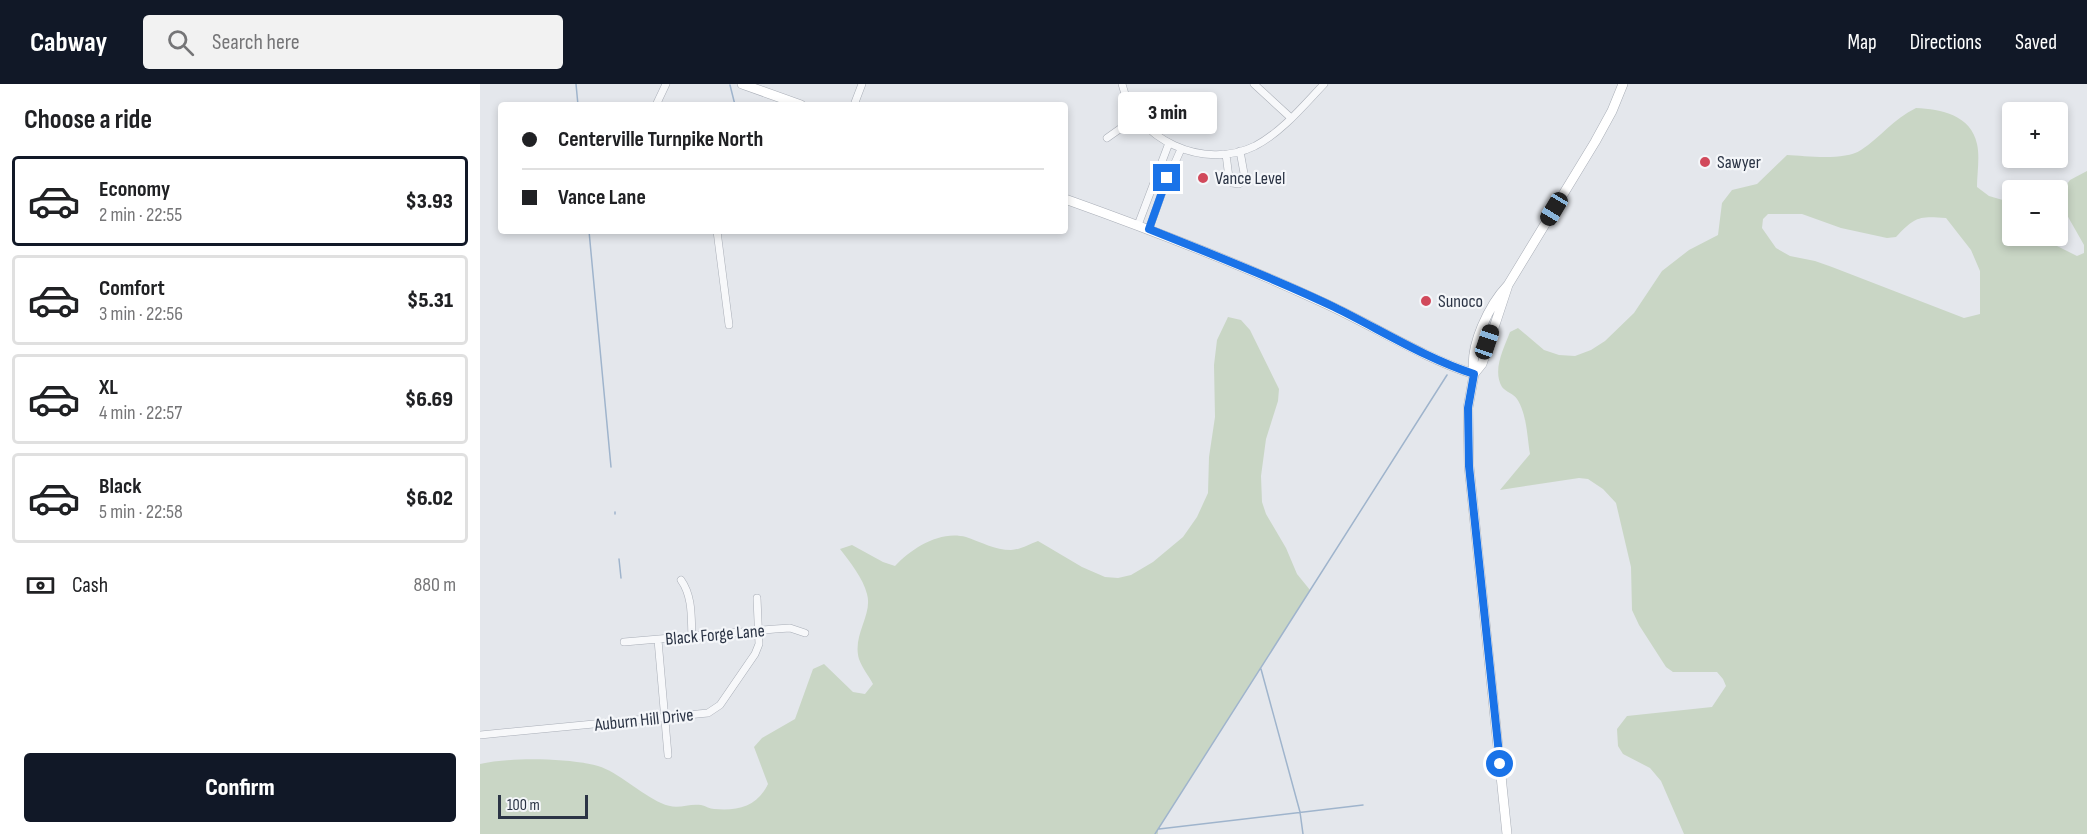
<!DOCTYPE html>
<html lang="en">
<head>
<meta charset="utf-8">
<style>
	body { margin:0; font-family:"Sofia Sans Condensed",sans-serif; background:#f2f2f2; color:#202124; height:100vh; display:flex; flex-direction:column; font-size:22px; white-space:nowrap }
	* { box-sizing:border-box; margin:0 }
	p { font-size:20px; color:#757577 }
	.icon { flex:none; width:33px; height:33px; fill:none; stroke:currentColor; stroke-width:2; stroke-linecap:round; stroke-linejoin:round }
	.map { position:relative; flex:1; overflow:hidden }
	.details { display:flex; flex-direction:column; background:#fff; width:480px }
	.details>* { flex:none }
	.banner { position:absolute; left:18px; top:18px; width:570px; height:132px; border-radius:6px; box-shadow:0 3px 9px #0003; display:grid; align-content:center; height:132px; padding:0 24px; background:#fff }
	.fabs { position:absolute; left:1522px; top:18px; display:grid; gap:12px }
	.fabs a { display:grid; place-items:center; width:66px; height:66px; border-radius:6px; background:#fff; box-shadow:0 3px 9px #0003; font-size:30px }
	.scale { position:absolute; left:18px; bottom:15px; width:90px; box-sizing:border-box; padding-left:6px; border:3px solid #2b3445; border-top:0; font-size:16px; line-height:21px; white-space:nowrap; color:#2b3445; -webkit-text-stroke:4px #f4f6f9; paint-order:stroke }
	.end { position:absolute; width:27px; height:27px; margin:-14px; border:8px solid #1a73e8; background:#fff; box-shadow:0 0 0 3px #fff }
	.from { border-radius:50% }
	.bubble { position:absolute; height:42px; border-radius:6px; background:#fff; box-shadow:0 3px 9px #0003; font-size:20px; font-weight:800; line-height:42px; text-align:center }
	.car { position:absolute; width:18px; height:36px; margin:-18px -9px; border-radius:8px; box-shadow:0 0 4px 2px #0007; background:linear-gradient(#222 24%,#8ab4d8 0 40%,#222 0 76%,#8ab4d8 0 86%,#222 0) }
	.banner b { display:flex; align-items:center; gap:21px; height:57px; font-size:22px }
	.banner b+b { border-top:2px solid #e0e0e0 }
	.banner i { width:15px; height:15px; background:#202124 }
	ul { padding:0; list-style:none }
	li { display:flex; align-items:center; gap:18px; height:90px; margin:0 12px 9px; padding:0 12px; border:3px solid #e0e0e0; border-radius:6px }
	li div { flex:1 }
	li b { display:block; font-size:22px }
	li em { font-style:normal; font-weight:800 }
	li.active { border-color:#111827 }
	li>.icon { width:54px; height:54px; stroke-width:1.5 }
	h2 { padding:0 24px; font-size:27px; line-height:72px }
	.pay { display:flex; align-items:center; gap:15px; height:66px; padding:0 24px; font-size:22px }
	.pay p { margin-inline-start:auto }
	.action { display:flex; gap:12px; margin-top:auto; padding:12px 24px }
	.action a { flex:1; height:69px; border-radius:6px; background:#111827; color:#fff; font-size:24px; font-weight:800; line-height:69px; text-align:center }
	header { display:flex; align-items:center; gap:36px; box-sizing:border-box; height:84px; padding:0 30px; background:#111827; color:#fff }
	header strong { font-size:28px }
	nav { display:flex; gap:33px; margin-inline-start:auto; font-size:21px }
	.search { width:420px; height:54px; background:#f2f2f2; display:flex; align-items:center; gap:15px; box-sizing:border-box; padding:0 21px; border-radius:6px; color:#757577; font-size:22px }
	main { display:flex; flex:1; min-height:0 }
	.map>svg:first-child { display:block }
	.green { fill:#c9d6c5; fill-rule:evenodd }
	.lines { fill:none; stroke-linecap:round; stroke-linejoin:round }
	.stream { stroke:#9fb4cc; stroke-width:1.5 }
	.street-casing { stroke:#a9aeb7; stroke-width:8 }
	.secondary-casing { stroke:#a9aeb7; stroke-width:10 }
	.street { stroke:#f7f8fa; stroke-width:7 }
	.secondary { stroke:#fff; stroke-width:9 }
	.route { stroke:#1a73e8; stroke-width:8 }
	.poi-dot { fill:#d1495b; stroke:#f4f6f9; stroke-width:2 }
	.labels { text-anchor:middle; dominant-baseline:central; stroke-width:4.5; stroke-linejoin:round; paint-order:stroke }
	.poi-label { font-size:18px; fill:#2b3445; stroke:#f4f6f9; text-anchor:start }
	.street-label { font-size:18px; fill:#2b3445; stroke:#f4f6f9 }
</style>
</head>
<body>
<header>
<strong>Cabway</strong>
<div class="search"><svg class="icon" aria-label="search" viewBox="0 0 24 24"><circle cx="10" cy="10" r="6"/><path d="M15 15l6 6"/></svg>Search here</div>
<nav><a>Map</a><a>Directions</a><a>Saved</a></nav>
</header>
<main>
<section class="details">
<h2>Choose a ride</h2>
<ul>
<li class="active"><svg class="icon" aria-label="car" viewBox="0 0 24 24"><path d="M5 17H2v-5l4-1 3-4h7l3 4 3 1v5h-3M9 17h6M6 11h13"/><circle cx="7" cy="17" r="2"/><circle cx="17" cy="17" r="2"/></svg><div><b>Economy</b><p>2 min · 22:55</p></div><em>$3.93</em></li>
<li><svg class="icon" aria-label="car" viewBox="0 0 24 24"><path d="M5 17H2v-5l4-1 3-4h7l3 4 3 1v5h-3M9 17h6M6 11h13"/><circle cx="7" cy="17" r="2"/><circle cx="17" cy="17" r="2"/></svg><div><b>Comfort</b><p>3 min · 22:56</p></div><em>$5.31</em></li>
<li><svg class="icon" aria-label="car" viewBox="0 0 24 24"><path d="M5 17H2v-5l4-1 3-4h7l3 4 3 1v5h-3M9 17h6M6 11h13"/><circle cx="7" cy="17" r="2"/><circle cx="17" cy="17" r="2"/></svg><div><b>XL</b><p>4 min · 22:57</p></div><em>$6.69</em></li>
<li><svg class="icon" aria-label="car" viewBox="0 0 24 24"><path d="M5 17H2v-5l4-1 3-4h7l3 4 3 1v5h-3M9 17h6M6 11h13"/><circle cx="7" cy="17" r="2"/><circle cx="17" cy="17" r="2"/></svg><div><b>Black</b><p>5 min · 22:58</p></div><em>$6.02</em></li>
</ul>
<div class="pay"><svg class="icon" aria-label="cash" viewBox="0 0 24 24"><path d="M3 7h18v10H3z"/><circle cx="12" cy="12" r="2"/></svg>Cash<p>880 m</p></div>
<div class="action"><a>Confirm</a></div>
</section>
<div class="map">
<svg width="1607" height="750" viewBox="0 0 1607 750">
	<rect width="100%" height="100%" fill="#e4e7ec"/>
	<path class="green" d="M 1436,24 C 1461,25 1491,31 1497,60 C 1500,73 1497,90 1497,103 L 1509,112 L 1533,119 L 1533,152 L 1566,152 L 1569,158 L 1597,172 L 1604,169 L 1604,161 L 1583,124 L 1581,108 L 1590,96 L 1607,87 L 1607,750 L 1204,750 L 1181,697 L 1170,684 L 1143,670 L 1138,662 L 1137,645 L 1147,632 L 1232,623 L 1246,602 L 1243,595 L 1237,588 L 1193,588 L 1186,583 L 1159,541 L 1152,526 L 1151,483 L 1136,419 L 1123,405 L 1108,395 L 1099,394 L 1020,406 L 1050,370 C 1047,353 1047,330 1037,315 C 1034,310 1026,308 1022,303 C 1012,286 1024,264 1030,248 L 1038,244 L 1064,266 L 1079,271 L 1095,272 L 1111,266 L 1125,257 L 1154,229 L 1182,187 L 1209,166 L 1238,151 L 1242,119 L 1252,106 L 1277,100 L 1307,71 C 1327,72 1364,77 1381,66 C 1401,53 1413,35 1436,24 ZM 1288,130 L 1322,130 L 1361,144 L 1407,154 L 1416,153 C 1435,133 1438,132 1466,134 L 1491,166 L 1500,187 L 1500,230 L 1484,234 L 1352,183 L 1335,177 L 1310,172 L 1296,164 L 1282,144 L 1283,135 Z
		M 748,233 L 761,236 L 770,246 L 799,305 L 798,317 L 786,355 L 781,392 L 782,418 L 786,430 L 806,464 L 817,490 L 830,506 L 678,745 L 678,750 L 0,750 L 0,680 C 29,673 89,674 118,682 C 138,688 161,710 181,719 C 197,727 207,719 221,721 C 226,722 230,725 234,725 C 258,727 277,723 288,700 L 274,663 L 282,654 L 315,635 L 333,585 L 344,580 L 373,608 L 385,610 L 393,600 C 389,592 382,584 379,575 C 372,551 393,531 387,510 C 383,494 370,478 360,465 L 372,461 L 403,478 L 415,482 C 432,464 460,446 486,453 C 501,458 515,466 531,466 C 539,466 550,460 558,457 L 602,483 L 625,493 L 638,494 L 651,491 L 673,478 L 703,453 L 717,433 L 728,409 L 729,373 L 735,333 L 734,281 L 737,256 Z"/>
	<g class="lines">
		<path class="stream" d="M 96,0 L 98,21
			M 250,1 L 255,21
			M 109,147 L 131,383
			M 285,147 L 285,149
			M 135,428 L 135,430
			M 139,475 L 141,494
			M 781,585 L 820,728 L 823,750
			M 679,745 L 883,721
			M 675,750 L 967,291"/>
		<g class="street-casing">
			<path id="street" d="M 642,0 C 655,56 724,87 775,62 C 802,48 824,21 844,0
				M 774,0 L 811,34
				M 180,21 L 177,19 L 186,0
				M 374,21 L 382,0
				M 627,54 L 658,32
				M 746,70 L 749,94 L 752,99 L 759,100 L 765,95 L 760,67
				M 658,141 L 689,59
				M 669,145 L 683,106 L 701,65
				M 237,147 L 249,241
				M 201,496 C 213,513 211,534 212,554
				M 178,556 L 188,671
				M 144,558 L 295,545 L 310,544 L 325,549
				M 0,651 L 228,629 L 240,621 L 275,570 L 279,560 L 277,514"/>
		</g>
		<g class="secondary-casing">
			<path id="secondary" d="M 262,0 L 321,21
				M 585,115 C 672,146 758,179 842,218 C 893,241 941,273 994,290
				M 994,290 C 989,262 1009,221 1028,201 L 1115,58 L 1132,27 L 1143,0
				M 1027,750 L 989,382 L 988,324 L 994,290 L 1002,280 L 1028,201"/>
		</g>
		<use href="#street" class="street"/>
		<use href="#secondary" class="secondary"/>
	</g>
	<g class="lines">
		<path class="route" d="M 687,94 L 669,145 C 731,170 794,194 854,223 C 901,246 945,274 994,290 L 988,324 L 989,382 L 1020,680"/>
	</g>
	<g class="poi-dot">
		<circle cx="1225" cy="78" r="6"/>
		<circle cx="723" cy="94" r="6"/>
		<circle cx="946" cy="217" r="6"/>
	</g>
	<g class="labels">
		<g class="poi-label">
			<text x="1237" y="78">Sawyer</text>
			<text x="735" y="94">Vance Level</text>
			<text x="958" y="217">Sunoco</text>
		</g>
		<g class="street-label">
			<text transform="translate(235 551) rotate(-5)">Black Forge Lane</text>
			<text transform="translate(164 636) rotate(-6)">Auburn Hill Drive</text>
		</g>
	</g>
</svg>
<div class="fabs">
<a>+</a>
<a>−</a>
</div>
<div class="scale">100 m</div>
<i class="end from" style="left:1020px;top:680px"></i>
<i class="end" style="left:687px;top:94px"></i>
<div class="bubble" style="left:638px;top:8px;width:99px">3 min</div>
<i class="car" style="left:1074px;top:125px;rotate:211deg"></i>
<i class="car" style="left:1007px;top:258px;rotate:19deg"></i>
<div class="banner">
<b><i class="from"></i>Centerville Turnpike North</b>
<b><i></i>Vance Lane</b>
</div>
</div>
</main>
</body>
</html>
